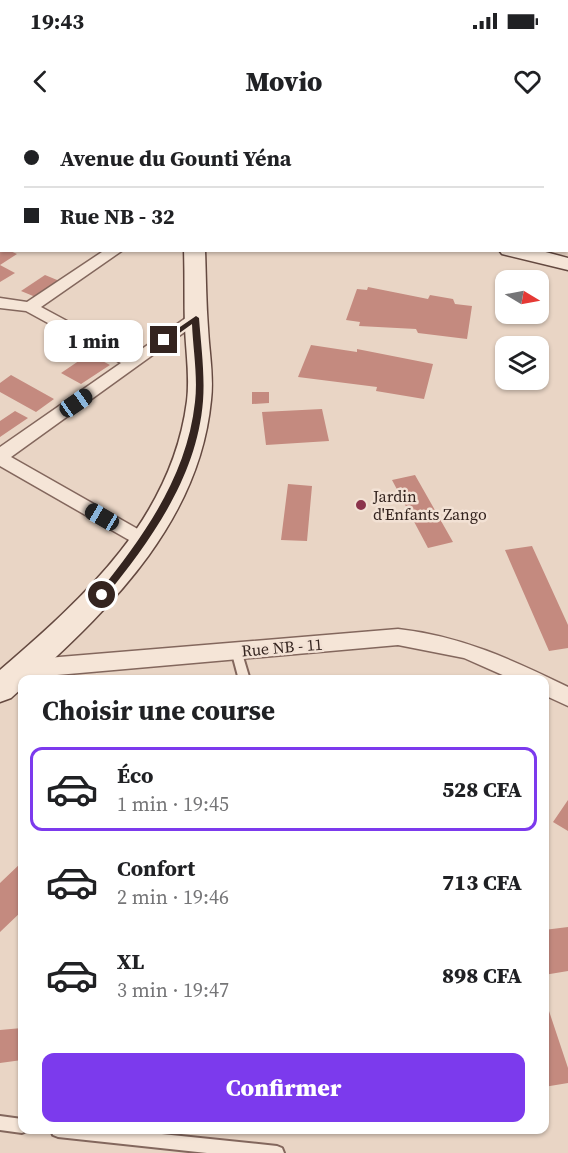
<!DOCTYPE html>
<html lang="fr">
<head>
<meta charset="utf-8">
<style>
	body { margin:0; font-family:"Source Serif 4",serif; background:#f6f6f6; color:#202124; height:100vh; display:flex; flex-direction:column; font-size:22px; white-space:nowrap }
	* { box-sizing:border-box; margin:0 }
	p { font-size:20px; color:#757577 }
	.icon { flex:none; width:33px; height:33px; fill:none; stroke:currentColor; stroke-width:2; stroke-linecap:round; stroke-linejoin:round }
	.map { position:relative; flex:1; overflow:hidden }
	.details { position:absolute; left:18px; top:555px; width:531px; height:459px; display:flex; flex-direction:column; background:#fff; border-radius:12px; box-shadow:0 2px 4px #0004 }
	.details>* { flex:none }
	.top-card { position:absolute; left:0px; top:0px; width:568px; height:132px; box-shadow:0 2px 4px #0004; display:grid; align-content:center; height:132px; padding:0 24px; background:#fff }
	.needle { width:39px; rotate:100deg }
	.fabs { position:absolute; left:495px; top:150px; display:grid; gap:12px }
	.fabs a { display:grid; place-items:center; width:54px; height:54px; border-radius:12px; background:#fff; box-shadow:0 2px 4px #0004; font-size:30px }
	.end { position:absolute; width:27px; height:27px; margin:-14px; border:8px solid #34241f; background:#fff; box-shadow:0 0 0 3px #fff }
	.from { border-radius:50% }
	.bubble { position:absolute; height:42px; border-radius:12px; background:#fff; box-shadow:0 2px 4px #0004; font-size:20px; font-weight:800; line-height:42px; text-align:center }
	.car { position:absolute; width:18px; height:36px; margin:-18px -9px; border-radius:8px; box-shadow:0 0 4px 2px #0007; background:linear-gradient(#222 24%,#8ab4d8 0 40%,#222 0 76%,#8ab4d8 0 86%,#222 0) }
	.top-card b { display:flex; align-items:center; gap:21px; height:57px; font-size:22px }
	.top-card b+b { border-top:2px solid #e0e0e0 }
	.top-card i { width:15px; height:15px; background:#202124 }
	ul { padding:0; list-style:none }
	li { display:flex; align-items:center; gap:18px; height:84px; margin:0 12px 9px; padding:0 12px; border:3px solid transparent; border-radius:12px }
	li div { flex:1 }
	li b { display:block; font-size:22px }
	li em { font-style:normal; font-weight:800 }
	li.on { border-color:#7c3aed }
	li>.icon { width:54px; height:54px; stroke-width:1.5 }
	h2 { padding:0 24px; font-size:27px; line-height:72px }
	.primary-button { display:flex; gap:12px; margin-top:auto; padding:12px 24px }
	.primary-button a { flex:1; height:69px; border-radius:12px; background:#7c3aed; color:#fff; font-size:24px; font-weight:800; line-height:69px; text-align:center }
	.status { display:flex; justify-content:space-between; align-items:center; height:42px; padding:0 30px; background:#fff; direction:ltr }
	.status svg { height:16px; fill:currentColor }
	header { display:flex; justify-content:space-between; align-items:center; height:78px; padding:0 24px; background:#fff; font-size:27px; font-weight:800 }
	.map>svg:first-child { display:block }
	.building { fill:#c48a7f }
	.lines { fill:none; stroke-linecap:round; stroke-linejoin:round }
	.lane-casing { stroke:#83675d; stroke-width:4 }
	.street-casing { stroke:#83675d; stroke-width:3 }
	.secondary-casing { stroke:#644940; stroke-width:3 }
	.lane { fill:#f5e5d7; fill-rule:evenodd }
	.street { fill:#f5e5d7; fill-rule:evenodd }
	.secondary { fill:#f5e5d7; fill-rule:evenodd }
	.route { fill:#34241f }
	.poi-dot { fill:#8b334b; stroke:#f2e1d4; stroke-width:2 }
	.labels { text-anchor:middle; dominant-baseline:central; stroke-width:5; stroke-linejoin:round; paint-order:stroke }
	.poi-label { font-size:16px; fill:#34241f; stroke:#f2e1d4; text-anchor:start }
	.street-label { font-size:16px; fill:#34241f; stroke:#f2e1d4 }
</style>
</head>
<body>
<div class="status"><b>19:43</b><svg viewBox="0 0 49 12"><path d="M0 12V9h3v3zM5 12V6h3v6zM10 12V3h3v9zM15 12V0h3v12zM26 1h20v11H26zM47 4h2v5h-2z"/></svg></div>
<header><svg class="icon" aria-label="back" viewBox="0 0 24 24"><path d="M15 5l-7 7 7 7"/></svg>Movio<svg class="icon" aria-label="heart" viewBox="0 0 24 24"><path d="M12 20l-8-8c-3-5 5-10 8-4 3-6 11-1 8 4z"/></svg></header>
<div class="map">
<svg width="568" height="1033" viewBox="0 0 568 1033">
	<rect width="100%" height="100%" fill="#e9d5c5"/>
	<path class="building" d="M 0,130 L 8,130 L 17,134 L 0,145 Z
		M 0,145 L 15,153 L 0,162 Z
		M 45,155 L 62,162 L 38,178 L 21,171 Z
		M 368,167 L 428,179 L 430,175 L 453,179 L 455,184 L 472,186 L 467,219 L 418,213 L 416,209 L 359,206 L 360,202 L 346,200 L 357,169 L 367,170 Z
		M 311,225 L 357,232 L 357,229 L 433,244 L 424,279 L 376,271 L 377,267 L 298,257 Z
		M 89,234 L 110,245 L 81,264 L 61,253 Z
		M 11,255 L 54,279 L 36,292 L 0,272 L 0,263 Z
		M 252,272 L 269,272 L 269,283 L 252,284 Z
		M 322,289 L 329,321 L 266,325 L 262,292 Z
		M 15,291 L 28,298 L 0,317 L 0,301 Z
		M 415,355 L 453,422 L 428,428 L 392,360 Z
		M 288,364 L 312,366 L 307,421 L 281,420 Z
		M 532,426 L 568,505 L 568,528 L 549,531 L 505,430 Z
		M 568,680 L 568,711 L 553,702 Z
		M 22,742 L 22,791 L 0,812 L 0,763 Z
		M 568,807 L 568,851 L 544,855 L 544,810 Z
		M 544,876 L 568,948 L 568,963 L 544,967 Z
		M 22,908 L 22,940 L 0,943 L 0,910 Z"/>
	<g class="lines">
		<g class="lane-casing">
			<path id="lane" d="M 236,526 L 240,527 L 241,530 L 250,560 L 239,560 L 231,530 L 232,527 Z
				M 0,996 L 22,999 L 22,1010 L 28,1010 L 27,1011 L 22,1013 L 0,1010 Z
				M 51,1010 L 123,1010 L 277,1026 L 282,1028 L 284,1033 L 207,1033 L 58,1017 L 53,1015 Z"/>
		</g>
		<g class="street-casing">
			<path id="street" d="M 0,81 L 2,81 L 2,89 L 0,89 Z
				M 105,130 L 123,130 L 41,187 L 132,236 L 190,195 L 202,195 L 204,198 L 11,337 L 150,416 L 153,421 L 150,426 L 143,428 L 0,346 L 0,327 L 121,243 L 26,191 L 0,188 L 0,178 L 27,182 Z
				M 398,509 C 461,516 513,540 568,567 L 568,586 L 544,575 L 544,560 L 514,560 L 464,538 L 398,525 L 23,558 L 15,555 L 12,549 L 15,543 L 23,540 Z"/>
		</g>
		<g class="secondary-casing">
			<path id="secondary" d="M 170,0 L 188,0 L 189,2 L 171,2 Z
				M 184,130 L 205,130 C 206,156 206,182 208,208 C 209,232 214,256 211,280 C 200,398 115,484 31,560 L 22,560 L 22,568 L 11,578 L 0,582 L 0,550 C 85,477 172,398 187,281 C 190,257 186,232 185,208 C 184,182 185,156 184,130 Z
				M 499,130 L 538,130 L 568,138 L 568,150 L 502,134 Z"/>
		</g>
		<use href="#lane" class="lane"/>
		<use href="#street" class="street"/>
		<use href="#secondary" class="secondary"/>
	</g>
	<path class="route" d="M 196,196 L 199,198 C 201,225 205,254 203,281 C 197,357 151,420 105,477 L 99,477 L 99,472 C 144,416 187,356 195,282 C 198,257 193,229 192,204 L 167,222 L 161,220 Z"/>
	<circle class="poi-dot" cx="361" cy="385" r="6"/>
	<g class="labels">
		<g class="poi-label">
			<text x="373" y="376">Jardin<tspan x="373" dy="18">d'Enfants Zango</tspan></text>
		</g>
		<g class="street-label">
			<text transform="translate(282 527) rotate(-5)">Rue NB - 11</text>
		</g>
	</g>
</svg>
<div class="fabs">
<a><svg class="needle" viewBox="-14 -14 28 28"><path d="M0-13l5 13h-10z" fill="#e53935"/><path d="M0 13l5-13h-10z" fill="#757577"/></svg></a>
<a><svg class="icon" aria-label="layers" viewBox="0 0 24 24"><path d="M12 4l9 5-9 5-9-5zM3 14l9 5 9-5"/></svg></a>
</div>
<i class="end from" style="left:102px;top:475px"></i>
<i class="end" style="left:164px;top:220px"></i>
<div class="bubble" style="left:44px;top:200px;width:99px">1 min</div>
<i class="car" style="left:76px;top:283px;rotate:55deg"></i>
<i class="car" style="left:102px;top:397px;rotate:300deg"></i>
<div class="top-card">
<b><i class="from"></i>Avenue du Gounti Yéna</b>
<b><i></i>Rue NB - 32</b>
</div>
<section class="details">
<h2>Choisir une course</h2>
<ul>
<li class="on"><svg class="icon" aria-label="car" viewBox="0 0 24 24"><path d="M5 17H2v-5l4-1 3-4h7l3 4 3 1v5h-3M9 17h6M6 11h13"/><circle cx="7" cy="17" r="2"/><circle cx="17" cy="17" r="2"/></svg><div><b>Éco</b><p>1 min · 19:45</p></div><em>528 CFA</em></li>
<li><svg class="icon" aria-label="car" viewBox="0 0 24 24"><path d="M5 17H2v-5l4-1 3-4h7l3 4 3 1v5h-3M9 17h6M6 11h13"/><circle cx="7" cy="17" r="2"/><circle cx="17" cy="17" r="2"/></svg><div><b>Confort</b><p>2 min · 19:46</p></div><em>713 CFA</em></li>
<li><svg class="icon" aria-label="car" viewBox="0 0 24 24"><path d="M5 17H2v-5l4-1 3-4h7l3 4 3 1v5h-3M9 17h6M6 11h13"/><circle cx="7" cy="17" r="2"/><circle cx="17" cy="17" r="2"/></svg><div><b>XL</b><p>3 min · 19:47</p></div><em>898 CFA</em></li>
</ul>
<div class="primary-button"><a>Confirmer</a></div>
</section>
</div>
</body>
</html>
